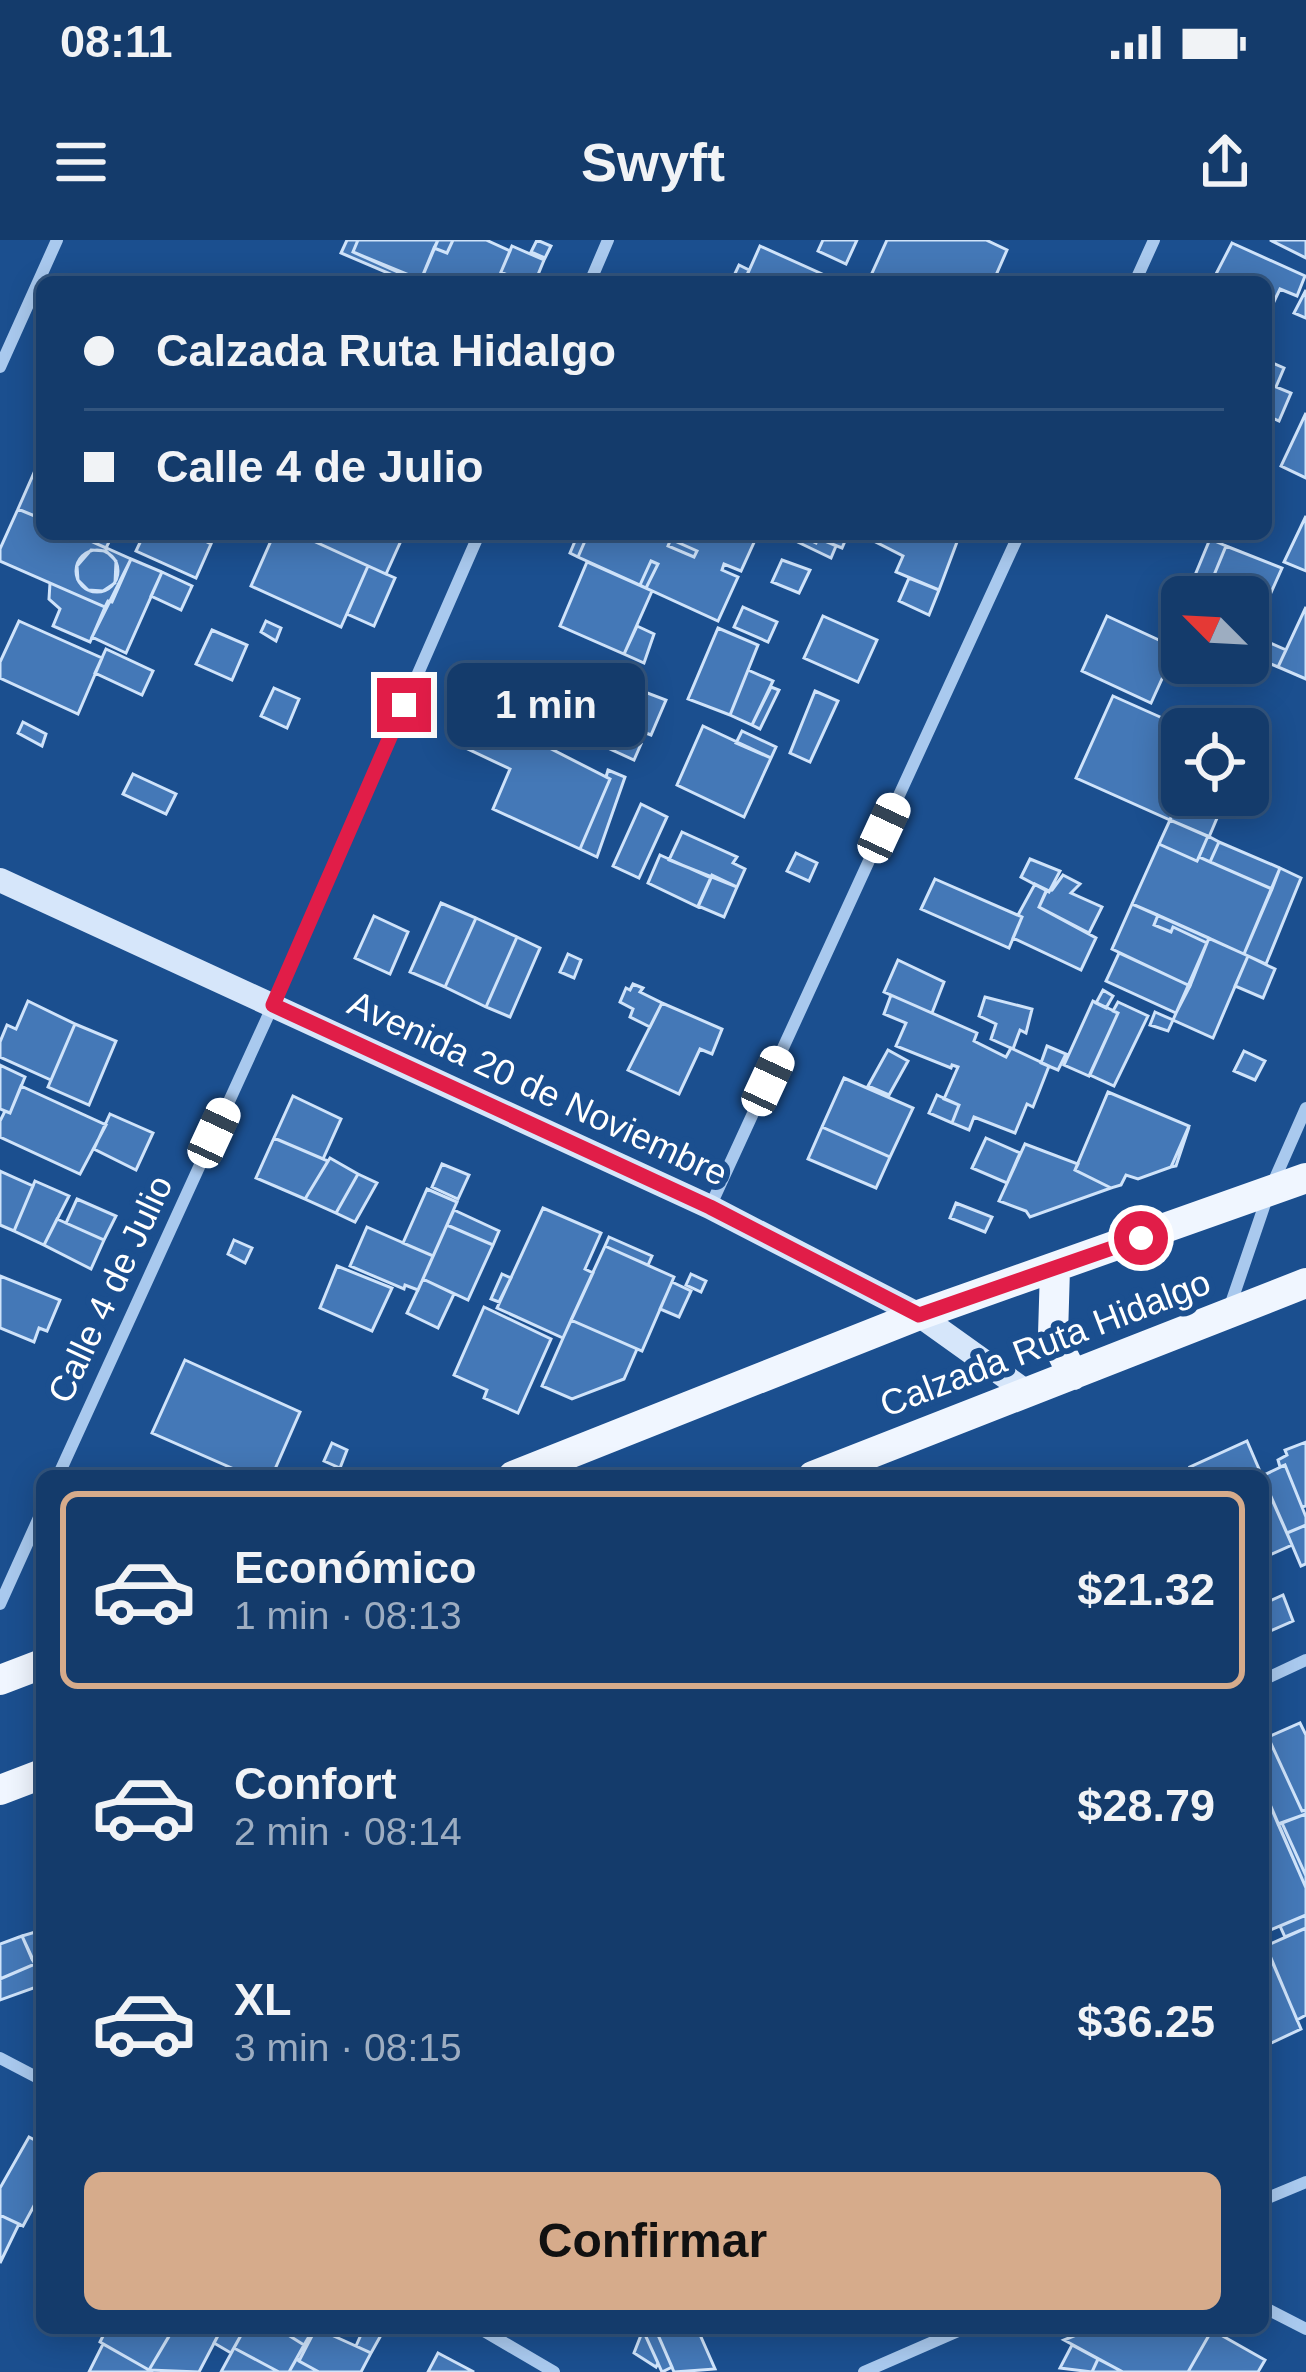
<!DOCTYPE html>
<html lang="es">
<head>
<meta charset="utf-8">
<style>
	body { margin:0; font-family:Helvetica,sans-serif; background:#1d4271; color:#f1f3f6; height:100vh; display:flex; flex-direction:column; font-size:45px; white-space:nowrap }
	* { box-sizing:border-box; margin:0 }
	p { font-size:39px; color:#9dadc1 }
	.icon { flex:none; width:66px; height:66px; fill:none; stroke:currentColor; stroke-width:2; stroke-linecap:round; stroke-linejoin:round }
	.map { position:relative; flex:1; overflow:hidden }
	.details { position:absolute; left:36px; top:1230px; width:1233px; height:864px; display:flex; flex-direction:column; background:#143b6b; border-radius:18px; box-shadow:0 6px 30px #0003,0 0 0 3px #33557e }
	.details>* { flex:none }
	.banner { position:absolute; left:36px; top:36px; width:1236px; height:264px; border-radius:18px; box-shadow:0 6px 30px #0003,0 0 0 3px #33557e; display:grid; align-content:center; height:264px; padding:0 48px; background:#143b6b }
	.needle { width:78px; rotate:294deg }
	.tools { position:absolute; left:1161px; top:336px; display:grid; gap:24px }
	.tools a { display:grid; place-items:center; width:108px; height:108px; border-radius:18px; background:#143b6b; box-shadow:0 6px 30px #0003,0 0 0 3px #33557e; font-size:60px }
	.end { position:absolute; width:54px; height:54px; margin:-27px; border:15px solid #e11d48; background:#fff; box-shadow:0 0 0 6px #fff }
	.from { border-radius:50% }
	.bubble { position:absolute; height:84px; border-radius:18px; background:#143b6b; box-shadow:0 6px 30px #0003,0 0 0 3px #33557e; font-size:39px; font-weight:800; line-height:84px; text-align:center }
	.car { position:absolute; width:36px; height:72px; margin:-36px -18px; border-radius:15px; box-shadow:0 0 9px 3px #0007; background:linear-gradient(#fff 24%,#345 0 40%,#fff 0 76%,#345 0 86%,#fff 0) }
	.banner b { display:flex; align-items:center; gap:42px; height:114px; font-size:45px }
	.banner b+b { border-top:3px solid #33557e }
	.banner i { width:30px; height:30px; background:#f1f3f6 }
	ul { padding:21px 0 0; list-style:none }
	li { display:flex; align-items:center; gap:36px; height:198px; margin:0 24px 18px; padding:0 24px; border:6px solid transparent; border-radius:18px }
	li div { flex:1 }
	li b { display:block; font-size:45px }
	li em { font-style:normal; font-weight:800 }
	li.active { border-color:#d6ab8b }
	li>.icon { width:108px; height:108px; stroke-width:1.5 }
	.action { display:flex; gap:24px; margin-top:auto; padding:24px 48px }
	.action a { flex:1; height:138px; border-radius:18px; background:#d6ab8b; color:#111; font-size:48px; font-weight:800; line-height:138px; text-align:center }
	.status { display:flex; justify-content:space-between; align-items:center; height:84px; padding:0 60px; background:#143b6b; direction:ltr }
	.status svg { height:33px; fill:currentColor }
	header { display:flex; justify-content:space-between; align-items:center; height:156px; padding:0 48px; background:#143b6b; font-size:54px; font-weight:800 }
	.map>svg:first-child { display:block }
	.building { fill:#4478b7; stroke:#cfe3fa; stroke-width:3; fill-rule:evenodd }
	.lines { fill:none; stroke-linecap:round; stroke-linejoin:round }
	.minor { stroke:#a9c9ee; stroke-width:12 }
	.secondary { stroke:#d6e6fa; stroke-width:24 }
	.primary { stroke:#f0f6ff; stroke-width:30 }
	.route { stroke:#e11d48; stroke-width:15 }
	.labels { text-anchor:middle; dominant-baseline:central; stroke-width:12; stroke-linejoin:round; paint-order:stroke }
	.street-label { font-size:36px; fill:#fff; stroke:#1b4f8f }
</style>
</head>
<body>
<div class="status"><b>08:11</b><svg viewBox="0 0 49 12"><path d="M0 12V9h3v3zM5 12V6h3v6zM10 12V3h3v9zM15 12V0h3v12zM26 1h20v11H26zM47 4h2v5h-2z"/></svg></div>
<header><svg class="icon" aria-label="menu" viewBox="0 0 24 24"><path d="M4 6h16M4 12h16M4 18h16"/></svg>Swyft<svg class="icon" aria-label="share" viewBox="0 0 24 24"><path d="M12 15V3M7 8l5-5 5 5M5 13v7h14v-7"/></svg></header>
<div class="map">
<svg width="1306" height="2132" viewBox="0 0 1306 2132">
	<rect width="100%" height="100%" fill="#1b4f8f"/>
	<path class="building" d="M 347,0 L 358,0 L 353,12 L 420,42 L 409,42 L 341,13 Z
		M 358,0 L 438,0 L 421,40 L 353,12 Z
		M 438,0 L 453,0 L 447,13 L 434,8 Z
		M 453,0 L 486,0 L 510,11 L 501,32 L 522,42 L 420,42 L 434,8 L 447,13 Z
		M 537,0 L 551,6 L 545,18 L 531,12 Z
		M 823,0 L 857,0 L 846,24 L 818,11 Z
		M 887,0 L 986,0 L 1007,10 L 993,42 L 868,42 Z
		M 1270,0 L 1306,0 L 1306,18 Z
		M 1232,3 L 1305,36 L 1297,56 L 1280,49 L 1270,70 L 1266,68 L 1266,42 L 1233,42 L 1216,34 Z
		M 512,6 L 544,20 L 535,42 L 522,42 L 501,32 Z
		M 760,6 L 840,42 L 744,42 Z
		M 739,25 L 749,30 L 744,42 L 731,42 Z
		M 1306,50 L 1306,78 L 1294,73 Z
		M 1266,120 L 1284,128 L 1276,147 L 1291,153 L 1279,181 L 1266,175 Z
		M 1306,173 L 1306,238 L 1281,226 Z
		M 37,226 L 42,228 L 42,279 L 18,269 Z
		M 18,269 L 42,279 L 42,294 L 75,294 L 131,319 L 112,362 L 108,361 L 105,367 L 0,321 L 0,309 ZM 91,310 L 106,311 L 116,321 L 115,343 L 103,351 L 88,350 L 78,340 L 77,326 Z
		M 1306,276 L 1306,331 L 1284,322 Z
		M 75,294 L 113,294 L 106,308 Z
		M 144,294 L 191,294 L 211,304 L 196,338 L 136,311 Z
		M 274,294 L 298,294 L 368,326 L 341,387 L 251,346 Z
		M 298,294 L 404,294 L 386,334 Z
		M 578,294 L 588,294 L 578,317 L 570,313 Z
		M 588,294 L 643,294 L 658,300 L 657,294 L 673,294 L 668,306 L 694,317 L 697,311 L 677,302 L 680,294 L 747,294 L 756,298 L 741,331 L 724,324 L 722,330 L 738,337 L 718,381 L 646,348 L 658,324 L 651,321 L 640,345 L 578,317 Z
		M 673,294 L 680,294 L 677,302 L 697,311 L 694,317 L 668,306 Z
		M 781,294 L 797,294 L 816,303 L 818,298 L 836,306 L 831,318 Z
		M 825,294 L 848,294 L 842,308 L 822,300 Z
		M 870,294 L 960,294 L 939,350 L 896,332 L 903,316 L 868,298 Z
		M 1210,299 L 1226,306 L 1205,357 L 1186,357 Z
		M 1226,306 L 1282,328 L 1248,404 L 1248,357 L 1205,357 Z
		M76 331a21 21 0 1 1 42 0a21 21 0 1 1-42 0Z
		M 131,319 L 162,332 L 126,413 L 92,397 Z
		M 782,320 L 810,330 L 799,353 L 772,342 Z
		M 651,321 L 658,324 L 646,348 L 640,345 Z
		M 587,322 L 652,351 L 624,414 L 560,386 Z
		M 368,326 L 395,338 L 374,386 L 347,374 Z
		M 162,332 L 192,346 L 181,370 L 151,356 Z
		M 909,338 L 939,350 L 929,375 L 899,361 Z
		M 50,343 L 105,367 L 90,402 L 53,386 L 60,369 L 49,359 Z
		M 743,367 L 777,382 L 768,402 L 734,387 Z
		M 1306,367 L 1306,439 L 1278,427 Z
		M 823,376 L 877,400 L 858,442 L 804,418 Z
		M 1107,376 L 1176,408 L 1151,463 L 1082,431 Z
		M 19,381 L 102,418 L 78,474 L 0,438 L 0,422 Z
		M 266,381 L 281,388 L 276,401 L 261,392 Z
		M 637,386 L 654,394 L 644,423 L 624,414 Z
		M 718,388 L 758,405 L 730,475 L 688,459 Z
		M 212,390 L 247,405 L 232,440 L 196,424 Z
		M 1252,395 L 1286,410 L 1278,427 L 1248,414 Z
		M 106,409 L 153,431 L 142,455 L 95,433 Z
		M 748,430 L 773,441 L 752,485 L 730,475 Z
		M 629,446 L 666,460 L 651,495 L 615,481 Z
		M 771,447 L 779,450 L 760,489 L 752,485 Z
		M 274,448 L 299,459 L 287,488 L 261,476 Z
		M 815,451 L 838,461 L 810,522 L 790,513 Z
		M 1113,456 L 1187,489 L 1182,489 L 1182,550 L 1170,580 L 1076,538 Z
		M 469,467 L 610,539 L 580,609 L 493,569 L 510,529 L 453,502 Z
		M 23,482 L 46,494 L 42,506 L 18,493 Z
		M 703,486 L 771,518 L 744,577 L 677,545 Z
		M 742,491 L 776,507 L 771,518 L 736,503 Z
		M 617,492 L 641,504 L 634,520 L 610,509 Z
		M 608,530 L 625,537 L 597,617 L 580,609 L 610,539 L 606,537 Z
		M 133,534 L 176,554 L 166,574 L 123,554 Z
		M 1182,550 L 1182,555 L 1227,555 L 1220,571 L 1180,554 Z
		M 1180,554 L 1220,571 L 1209,597 L 1170,580 Z
		M 641,564 L 667,577 L 639,638 L 613,626 Z
		M 1170,580 L 1208,596 L 1197,621 L 1159,604 Z
		M 682,592 L 737,617 L 733,623 L 745,629 L 737,647 L 669,620 Z
		M 1208,596 L 1219,602 L 1210,622 L 1199,617 Z
		M 1219,602 L 1280,628 L 1272,649 L 1210,622 Z
		M 1159,604 L 1197,621 L 1199,617 L 1272,649 L 1244,714 L 1132,664 Z
		M 796,613 L 817,623 L 809,641 L 787,631 Z
		M 660,615 L 711,638 L 698,667 L 648,643 Z
		M 1030,619 L 1060,631 L 1049,652 L 1021,637 Z
		M 1280,628 L 1301,638 L 1266,724 L 1244,714 Z
		M 712,635 L 737,647 L 724,677 L 698,666 Z
		M 1063,635 L 1080,644 L 1071,653 L 1102,667 L 1089,693 L 1039,667 L 1046,651 L 1052,650 Z
		M 935,639 L 1022,677 L 1009,708 L 921,669 Z
		M 1035,644 L 1047,650 L 1039,667 L 1096,698 L 1081,730 L 1013,698 L 1022,677 L 1018,675 Z
		M 441,663 L 476,678 L 445,747 L 410,732 Z
		M 1132,664 L 1158,675 L 1154,685 L 1171,692 L 1173,687 L 1207,703 L 1190,746 L 1112,709 Z
		M 1158,675 L 1209,698 L 1207,703 L 1173,687 L 1171,692 L 1154,685 Z
		M 374,676 L 408,692 L 390,734 L 355,718 Z
		M 476,678 L 517,697 L 486,767 L 445,747 Z
		M 517,697 L 540,708 L 510,777 L 486,767 Z
		M 1209,698 L 1248,716 L 1213,798 L 1173,780 Z
		M 1119,713 L 1190,746 L 1176,773 L 1106,741 Z
		M 568,714 L 581,720 L 574,738 L 560,732 Z
		M 1248,716 L 1275,729 L 1263,758 L 1235,746 Z
		M 898,720 L 944,742 L 932,773 L 884,752 Z
		M 633,744 L 643,748 L 640,752 L 662,763 L 650,787 L 630,777 L 633,769 L 620,762 L 626,748 L 630,750 Z
		M 1103,750 L 1113,756 L 1106,768 L 1096,763 Z
		M 891,755 L 977,793 L 974,801 L 1006,817 L 1011,808 L 1049,826 L 1033,867 L 1027,864 L 1015,893 L 974,877 L 969,890 L 952,883 L 959,865 L 944,859 L 958,827 L 952,825 L 951,828 L 896,806 L 906,783 L 884,774 Z
		M 985,757 L 1032,769 L 1026,793 L 1020,790 L 1013,809 L 991,799 L 996,784 L 979,776 Z
		M 28,761 L 75,784 L 51,840 L 0,817 L 0,802 L 7,785 L 16,789 Z
		M 1093,761 L 1118,773 L 1089,836 L 1064,825 Z
		M 1118,762 L 1148,776 L 1114,846 L 1090,835 L 1118,773 L 1113,771 Z
		M 662,763 L 722,789 L 712,814 L 700,809 L 679,854 L 628,830 Z
		M 1155,772 L 1173,780 L 1168,791 L 1150,785 Z
		M 75,784 L 116,801 L 89,865 L 48,847 Z
		M 1047,806 L 1066,814 L 1058,830 L 1041,823 Z
		M 888,810 L 908,821 L 889,855 L 868,846 Z
		M 1244,811 L 1265,821 L 1255,840 L 1234,831 Z
		M 0,825 L 25,837 L 10,873 L 0,869 Z
		M 844,838 L 913,868 L 890,917 L 822,887 Z
		M 21,846 L 106,885 L 80,934 L 0,897 L 0,881 L 5,871 L 10,873 Z
		M 1108,852 L 1189,886 L 1171,927 L 1138,939 L 1126,935 L 1121,945 L 1111,948 L 1075,930 Z
		M 937,855 L 959,865 L 952,883 L 929,873 Z
		M 293,856 L 341,879 L 323,919 L 274,898 Z
		M 110,874 L 153,893 L 136,930 L 94,909 Z
		M 822,887 L 890,917 L 876,948 L 808,919 Z
		M 1189,887 L 1176,926 L 1171,927 Z
		M 274,898 L 328,921 L 305,959 L 256,938 Z
		M 986,898 L 1020,913 L 1007,943 L 972,928 Z
		M 1025,904 L 1078,924 L 1075,930 L 1111,948 L 1030,977 L 1026,971 L 999,961 Z
		M 330,918 L 358,934 L 336,973 L 305,959 Z
		M 442,924 L 469,935 L 458,959 L 432,947 Z
		M 0,931 L 33,946 L 14,991 L 0,985 Z
		M 358,934 L 377,943 L 355,982 L 336,973 Z
		M 35,941 L 69,956 L 44,1005 L 14,991 Z
		M 427,949 L 457,962 L 433,1016 L 403,1003 Z
		M 77,959 L 116,976 L 104,1000 L 66,983 Z
		M 956,963 L 992,977 L 985,992 L 950,978 Z
		M 543,968 L 601,993 L 585,1029 L 593,1033 L 563,1098 L 497,1068 Z
		M 454,970 L 499,991 L 493,1005 L 447,985 Z
		M 57,979 L 104,1000 L 91,1029 L 44,1005 Z
		M 447,985 L 493,1005 L 468,1060 L 423,1039 Z
		M 367,987 L 433,1016 L 418,1050 L 405,1045 L 404,1049 L 350,1026 Z
		M 609,997 L 652,1016 L 648,1025 L 605,1006 Z
		M 234,1000 L 252,1008 L 245,1023 L 228,1014 Z
		M 605,1006 L 674,1037 L 642,1111 L 571,1080 Z
		M 337,1026 L 392,1048 L 372,1091 L 320,1068 Z
		M 502,1034 L 511,1038 L 499,1062 L 491,1059 Z
		M 691,1034 L 706,1041 L 701,1052 L 686,1045 Z
		M 0,1036 L 60,1060 L 47,1091 L 39,1088 L 34,1102 L 0,1088 Z
		M 423,1039 L 454,1054 L 438,1088 L 407,1073 Z
		M 672,1042 L 691,1051 L 679,1077 L 660,1069 Z
		M 484,1067 L 551,1099 L 518,1173 L 484,1158 L 487,1150 L 454,1135 Z
		M 571,1080 L 637,1109 L 624,1139 L 572,1159 L 542,1146 Z
		M 185,1120 L 300,1172 L 272,1236 L 250,1236 L 152,1193 Z
		M 1247,1201 L 1262,1236 L 1195,1236 L 1190,1227 Z
		M 1306,1202 L 1306,1266 L 1302,1267 L 1285,1225 L 1280,1227 L 1278,1220 L 1287,1215 L 1285,1210 Z
		M 332,1203 L 347,1210 L 340,1228 L 324,1221 Z
		M 1285,1225 L 1306,1277 L 1306,1285 L 1287,1293 L 1262,1236 Z
		M 1263,1239 L 1292,1305 L 1263,1318 Z
		M 1306,1285 L 1306,1324 L 1301,1326 L 1287,1293 Z
		M 1283,1355 L 1293,1381 L 1266,1393 L 1263,1364 Z
		M 1300,1483 L 1306,1495 L 1306,1570 L 1302,1571 L 1268,1497 Z
		M 1268,1497 L 1302,1571 L 1306,1570 L 1306,1574 L 1278,1584 L 1263,1548 L 1263,1499 Z
		M 1266,1555 L 1306,1648 L 1306,1675 L 1263,1693 Z
		M 1306,1574 L 1306,1636 L 1282,1583 Z
		M 1282,1583 L 1306,1636 L 1306,1648 L 1278,1584 Z
		M 1306,1675 L 1306,1688 L 1285,1697 L 1280,1686 Z
		M 1306,1688 L 1306,1775 L 1297,1780 L 1266,1706 Z
		M 42,1690 L 42,1715 L 32,1719 L 22,1696 Z
		M 22,1696 L 35,1724 L 0,1739 L 0,1704 Z
		M 42,1715 L 42,1745 L 0,1760 L 0,1739 L 35,1724 L 32,1719 Z
		M 1271,1719 L 1301,1789 L 1263,1807 L 1263,1723 Z
		M 29,1897 L 42,1904 L 42,1951 L 23,1986 L 0,1975 L 0,1948 Z
		M 0,1975 L 19,1984 L 0,2023 Z
		M 107,2088 L 157,2088 L 169,2096 L 149,2130 L 100,2102 Z
		M 174,2088 L 222,2088 L 199,2132 L 149,2130 Z
		M 222,2088 L 245,2088 L 231,2113 L 214,2103 Z
		M 245,2088 L 277,2088 L 304,2105 L 289,2132 L 279,2132 L 234,2108 Z
		M 277,2088 L 314,2088 L 304,2105 Z
		M 316,2088 L 371,2113 L 361,2132 L 319,2132 L 299,2121 Z
		M 364,2088 L 385,2088 L 371,2113 L 356,2106 Z
		M 642,2088 L 655,2088 L 672,2127 L 662,2132 Z
		M 655,2088 L 697,2088 L 715,2129 L 674,2132 Z
		M 1093,2088 L 1208,2088 L 1212,2090 L 1188,2132 L 1123,2132 L 1064,2100 Z
		M 643,2090 L 658,2123 L 656,2127 L 634,2113 Z
		M 1212,2090 L 1265,2120 L 1258,2132 L 1188,2132 Z
		M 103,2104 L 149,2130 L 153,2132 L 89,2132 Z
		M 1072,2105 L 1098,2119 L 1092,2132 L 1060,2128 Z
		M 234,2108 L 279,2132 L 221,2132 Z
		M 438,2113 L 474,2132 L 428,2132 Z
		M 297,2118 L 299,2121 L 319,2132 L 289,2132 Z
		M 1098,2119 L 1123,2132 L 1092,2132 Z"/>
	<g class="lines">
		<path class="minor" d="M 590,42 L 608,0
			M 1135,42 L 1154,0
			M 0,127 L 57,0
			M 710,967 L 1019,294
			M 1229,1069 L 1269,952 L 1306,868
			M 58,1236 L 273,765 L 479,294
			M 0,1364 L 42,1271
			M 1263,1440 L 1306,1420
			M 0,1818 L 42,1840
			M 1263,1960 L 1306,1942
			M 1263,2067 L 1306,2089
			M 479,2088 L 554,2132
			M 864,2132 L 965,2088"/>
		<path class="secondary" d="M 0,640 L 710,967 L 919,1075 L 1028,1153"/>
		<path class="primary" d="M 1055,1029 L 1053,1095 L 1073,1135
			M 513,1236 L 919,1075 L 1306,938
			M 813,1236 L 1306,1043
			M 0,1440 L 42,1424
			M 0,1550 L 42,1534"/>
	</g>
	<g class="lines">
		<path class="route" d="M 404,465 L 273,765 L 710,967 L 919,1075 L 1141,998"/>
	</g>
	<g class="labels">
		<g class="street-label">
			<text transform="translate(538 848) rotate(25)">Avenida 20 de Noviembre</text>
			<text transform="translate(110 1049) rotate(-65)">Calle 4 de Julio</text>
			<text transform="translate(1045 1103) rotate(-21)">Calzada Ruta Hidalgo</text>
		</g>
	</g>
</svg>
<div class="tools">
<a><svg class="needle" viewBox="-14 -14 28 28"><path d="M0-13l5 13h-10z" fill="#e53935"/><path d="M0 13l5-13h-10z" fill="#9dadc1"/></svg></a>
<a><svg class="icon" aria-label="locate" viewBox="0 0 24 24"><circle cx="12" cy="12" r="6"/><path d="M12 2v4M12 18v4M2 12h4M18 12h4"/></svg></a>
</div>
<i class="end from" style="left:1141px;top:998px"></i>
<i class="end" style="left:404px;top:465px"></i>
<div class="bubble" style="left:447px;top:423px;width:198px">1 min</div>
<i class="car" style="left:884px;top:588px;rotate:25deg"></i>
<i class="car" style="left:768px;top:841px;rotate:25deg"></i>
<i class="car" style="left:214px;top:893px;rotate:25deg"></i>
<div class="banner">
<b><i class="from"></i>Calzada Ruta Hidalgo</b>
<b><i></i>Calle 4 de Julio</b>
</div>
<section class="details">
<ul>
<li class="active"><svg class="icon" aria-label="car" viewBox="0 0 24 24"><path d="M5 17H2v-5l4-1 3-4h7l3 4 3 1v5h-3M9 17h6M6 11h13"/><circle cx="7" cy="17" r="2"/><circle cx="17" cy="17" r="2"/></svg><div><b>Económico</b><p>1 min · 08:13</p></div><em>$21.32</em></li>
<li><svg class="icon" aria-label="car" viewBox="0 0 24 24"><path d="M5 17H2v-5l4-1 3-4h7l3 4 3 1v5h-3M9 17h6M6 11h13"/><circle cx="7" cy="17" r="2"/><circle cx="17" cy="17" r="2"/></svg><div><b>Confort</b><p>2 min · 08:14</p></div><em>$28.79</em></li>
<li><svg class="icon" aria-label="car" viewBox="0 0 24 24"><path d="M5 17H2v-5l4-1 3-4h7l3 4 3 1v5h-3M9 17h6M6 11h13"/><circle cx="7" cy="17" r="2"/><circle cx="17" cy="17" r="2"/></svg><div><b>XL</b><p>3 min · 08:15</p></div><em>$36.25</em></li>
</ul>
<div class="action"><a>Confirmar</a></div>
</section>
</div>
</body>
</html>
